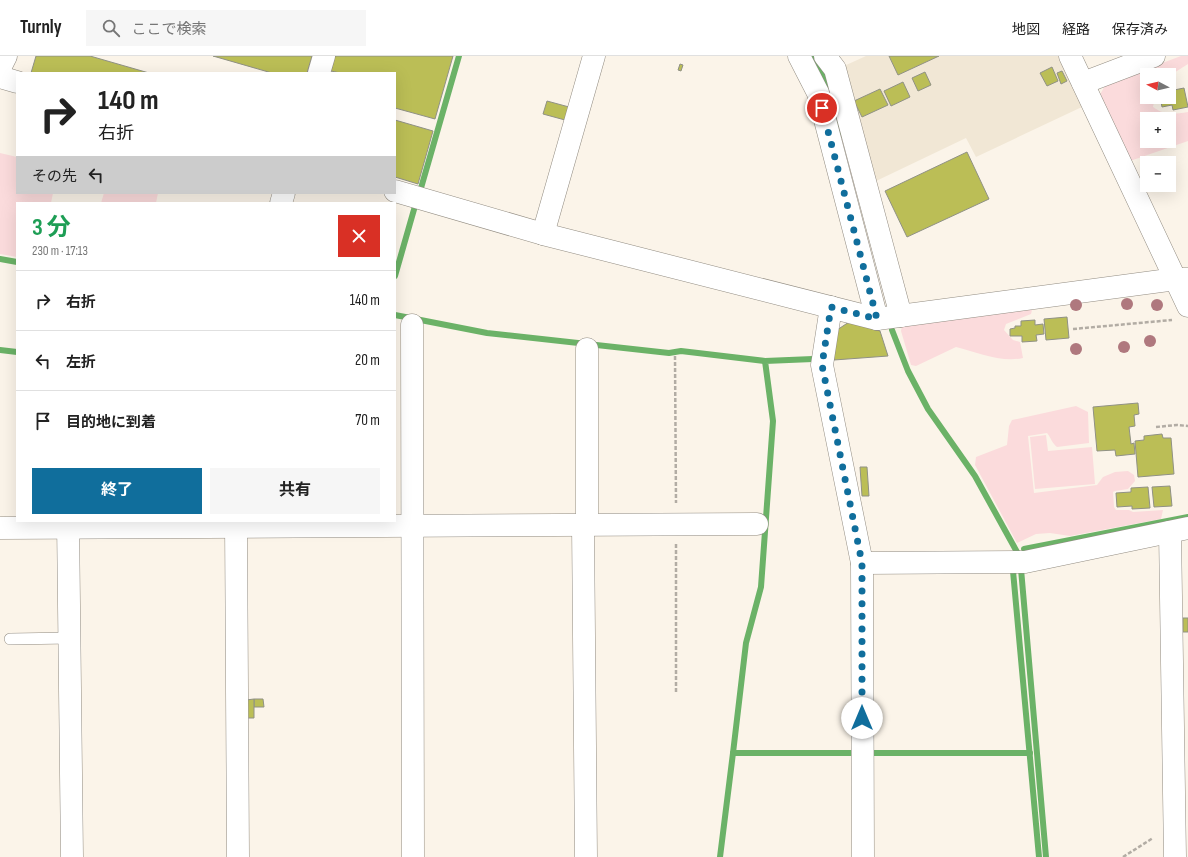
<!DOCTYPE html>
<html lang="ja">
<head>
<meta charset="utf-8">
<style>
	:root { --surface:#fff; --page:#f6f6f6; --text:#222; --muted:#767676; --line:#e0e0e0; --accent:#106e9c }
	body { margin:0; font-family:"Sofia Sans Condensed","Noto Sans JP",sans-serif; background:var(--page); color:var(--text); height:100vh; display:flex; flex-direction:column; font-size:15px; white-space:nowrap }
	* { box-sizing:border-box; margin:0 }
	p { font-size:13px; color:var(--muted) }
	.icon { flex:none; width:22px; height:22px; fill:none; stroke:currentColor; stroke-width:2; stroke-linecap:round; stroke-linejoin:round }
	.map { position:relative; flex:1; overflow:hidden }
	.side { position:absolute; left:16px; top:146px; width:380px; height:320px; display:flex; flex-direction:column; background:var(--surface); border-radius:0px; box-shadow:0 4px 16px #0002 }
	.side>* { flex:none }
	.banner { position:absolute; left:16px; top:16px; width:380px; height:122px; border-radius:0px; box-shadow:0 4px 16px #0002; background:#fff; color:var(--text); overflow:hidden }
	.needle { width:26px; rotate:277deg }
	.buttons { position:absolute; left:1140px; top:12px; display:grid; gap:8px }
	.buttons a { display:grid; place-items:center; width:36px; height:36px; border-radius:0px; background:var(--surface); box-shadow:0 4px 16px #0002; font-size:20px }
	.pin { position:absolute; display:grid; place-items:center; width:34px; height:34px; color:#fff; margin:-17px; border:2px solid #fff; border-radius:50%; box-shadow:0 1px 4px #0007 }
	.me { position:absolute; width:44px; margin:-22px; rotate:0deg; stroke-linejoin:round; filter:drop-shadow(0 0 3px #0008) }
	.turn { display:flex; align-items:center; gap:14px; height:84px; padding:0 16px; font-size:18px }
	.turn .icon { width:52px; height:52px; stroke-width:2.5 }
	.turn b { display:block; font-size:28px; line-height:34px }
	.then { display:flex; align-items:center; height:38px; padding:0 16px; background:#0003; gap:8px; font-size:15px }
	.round { display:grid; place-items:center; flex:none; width:42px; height:42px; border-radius:0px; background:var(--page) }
	.headline { display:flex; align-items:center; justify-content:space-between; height:68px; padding:0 16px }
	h1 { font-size:24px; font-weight:700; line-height:30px; color:#1e9e55 }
	.button { display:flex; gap:8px; margin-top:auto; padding:8px 16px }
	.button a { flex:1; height:46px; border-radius:0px; background:var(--accent); color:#fff; font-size:16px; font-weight:700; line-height:46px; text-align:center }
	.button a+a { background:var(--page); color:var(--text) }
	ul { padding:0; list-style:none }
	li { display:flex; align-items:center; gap:12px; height:60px; padding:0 16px; border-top:1px solid var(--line) }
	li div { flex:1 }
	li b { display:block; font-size:15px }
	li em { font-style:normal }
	header { display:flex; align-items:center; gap:24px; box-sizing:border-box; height:56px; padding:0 20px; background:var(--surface); border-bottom:1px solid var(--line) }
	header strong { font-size:19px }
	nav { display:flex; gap:22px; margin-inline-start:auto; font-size:14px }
	.search { width:280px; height:36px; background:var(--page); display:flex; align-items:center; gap:10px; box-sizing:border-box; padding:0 14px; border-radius:0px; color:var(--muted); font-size:15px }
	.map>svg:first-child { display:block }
</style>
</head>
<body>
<header>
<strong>Turnly</strong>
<div class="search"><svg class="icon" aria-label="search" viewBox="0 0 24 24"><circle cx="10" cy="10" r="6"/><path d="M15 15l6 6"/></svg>ここで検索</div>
<nav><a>地図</a><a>経路</a><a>保存済み</a></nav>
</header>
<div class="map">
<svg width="1188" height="801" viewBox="0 0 1188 801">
	<rect width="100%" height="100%" fill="#fbf4e9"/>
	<path fill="#f1e7d5" d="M866 0H1061L1084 50 976 101 966 82 874 126 844 10Z"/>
	<g fill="#fbdbdc" fill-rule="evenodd">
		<path d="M1181 0H1188V8L1169 20 1147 19V41H1155L1153 51C1166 60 1173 58 1188 56V85L1130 105 1098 42 1106 28ZM1147 63H1169V85H1147Z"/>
		<path d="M0 97 17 101V137H53L51 147H17V201L0 198Z"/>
		<path d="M104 137H158L156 147H101Z"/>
		<path d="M1027 251 1032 254 1031 258 1006 268 1004 274 1013 284 1020 286 1023 302C1001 307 977 296 956 291L916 310 911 309 901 275 902 270Z"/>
		<path d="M1076 350 1088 356 1089 387 1057 391C1052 387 1051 382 1047 377L1028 380 1034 437 1097 429 1103 421 1115 416 1128 415 1134 419 1135 425 1128 433 1115 435 1113 436 1114 451 1116 454H1129L1133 456 1163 454 1161 463 1070 480 1050 477 1036 478 1017 487 975 409 976 401 1007 389 1009 370 1012 364Z"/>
		<path d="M1046 379 1048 395 1092 391 1095 428 1035 433 1030 381Z"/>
	</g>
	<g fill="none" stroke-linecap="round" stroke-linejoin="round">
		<g stroke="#6bb267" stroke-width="6">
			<path d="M813 0 822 15 830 37 840 79"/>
			<path d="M421 132 459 0"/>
			<path d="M0 203 17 206"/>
			<path d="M395 220 415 150"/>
			<path d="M395 259 487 277 669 297 681 295 765 305"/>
			<path d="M892 274 908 315 928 353 975 420 1017 496"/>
			<path d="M0 294 17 296"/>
			<path d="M1024 493 1188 461"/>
			<path d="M733 697 746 587 761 531 773 365 765 305 813 303"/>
			<path d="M870 697H1030"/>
			<path d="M720 801 733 697H853"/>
			<path d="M1039 801 1013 515 1021 513 1046 801"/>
		</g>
	</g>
	<g fill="#bbbe56" stroke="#909185">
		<path d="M36 0H90L149 17H31Z"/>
		<path d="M213 0H312L307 17H272Z"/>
		<path d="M335 0H453L435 63 395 52V17H340L331 15Z"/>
		<path d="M889 0H939L898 19Z"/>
		<path d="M680 8 683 9 681 15 678 14Z"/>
		<path d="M1052 11 1058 25 1047 30 1040 17Z"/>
		<path d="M1062 15 1067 25 1061 28 1057 17Z"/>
		<path d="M925 16 931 29 918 35 912 22Z"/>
		<path d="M903 26 910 41 891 50 884 35Z"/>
		<path d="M1184 32 1188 51 1173 54 1172 49 1162 51 1160 41H1169V35Z"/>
		<path d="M880 33 888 49 862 61 854 45Z"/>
		<path d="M547 45 569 51 565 64 543 58Z"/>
		<path d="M395 64 433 75 418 128 395 121Z"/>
		<path d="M967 96 989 143 907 181 885 135Z"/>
		<path d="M1067 261 1069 282 1046 284 1044 263Z"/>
		<path d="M1035 264V269L1043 268 1044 278 1036 279 1037 285 1022 286V280H1010V273L1015 272V270H1021V265Z"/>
		<path d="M849 266 880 275 888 300 834 304 837 274Z"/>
		<path d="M1138 347 1139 358 1134 359 1135 370 1129 371 1131 388 1134 387 1135 398 1116 400 1115 394 1097 395 1093 351Z"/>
		<path d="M1162 378 1163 382H1171L1174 418 1138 421 1135 385 1144 384V380Z"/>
		<path d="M860 411H867L869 440H862Z"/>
		<path d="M1170 430 1172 450 1154 451 1152 431Z"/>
		<path d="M1148 431 1150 452 1132 453V450L1117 451 1116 437 1131 436V432Z"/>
		<rect x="1183" y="562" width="5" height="14"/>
		<path d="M254 643H263L264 651H254Z"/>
		<path d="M254 643V662H246V644Z"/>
	</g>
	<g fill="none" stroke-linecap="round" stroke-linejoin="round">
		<defs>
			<path id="lane" d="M10 583 70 582"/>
			<g id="street">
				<path d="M799 0 818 37 877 263"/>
				<path d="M825 0 835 13 901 260"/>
				<path d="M1070 0 1188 250"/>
				<path d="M319 17 324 0"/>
				<path d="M0 21 17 26"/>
				<path d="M1083 27 1154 0"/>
				<path d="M395 135 543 178 877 263 1176 223H1188"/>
				<path d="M281 147 284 137"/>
				<path d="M543 178 594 0"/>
				<path d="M831 251 822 309 862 507 863 801"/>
				<path d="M412 269 413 801"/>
				<path d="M587 293V469"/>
				<path d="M68 465 72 801"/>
				<path d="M236 465 238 801"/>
				<path d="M583 469 586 801"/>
				<path d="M0 472 757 468"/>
				<path d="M1170 476 1175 801"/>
				<path d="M862 507 1025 506 1188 472"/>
			</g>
			<path id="secondary" d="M0 12 6 0"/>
		</defs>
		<use href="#lane" stroke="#928c82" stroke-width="12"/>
		<use href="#street" stroke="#928c82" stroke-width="23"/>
		<use href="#secondary" stroke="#928c82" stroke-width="23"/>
		<g stroke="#b2aca4" stroke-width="2.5" stroke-dasharray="4 2" stroke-linecap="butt">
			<path d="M1073 273 1172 264"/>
			<path d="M675 300 676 447"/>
			<path d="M1156 371 1177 369 1188 370"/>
			<path d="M676 488V638"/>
			<path d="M1123 801 1153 782"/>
		</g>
		<use href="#lane" stroke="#fff" stroke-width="11"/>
		<use href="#street" stroke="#fff" stroke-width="22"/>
		<use href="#secondary" stroke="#fff" stroke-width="22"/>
	</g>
	<g fill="#af787e">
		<circle cx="1127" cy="248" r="6"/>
		<circle cx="1076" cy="249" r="6"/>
		<circle cx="1157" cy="249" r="6"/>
		<circle cx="1150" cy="285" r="6"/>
		<circle cx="1124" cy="291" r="6"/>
		<circle cx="1076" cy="293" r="6"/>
	</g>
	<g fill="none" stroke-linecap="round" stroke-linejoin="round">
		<path stroke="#106e9c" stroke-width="7" stroke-dasharray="0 12.6" d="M822 52 877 263 831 251 822 309 862 507V662"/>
	</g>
</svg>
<div class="buttons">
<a><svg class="needle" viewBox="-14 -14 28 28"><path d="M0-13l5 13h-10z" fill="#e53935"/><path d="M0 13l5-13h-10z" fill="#767676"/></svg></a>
<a>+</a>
<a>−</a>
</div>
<div class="pin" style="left:822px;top:52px;background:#d93025"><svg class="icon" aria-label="arrive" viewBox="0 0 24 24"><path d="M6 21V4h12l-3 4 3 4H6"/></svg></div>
<svg class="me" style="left:862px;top:662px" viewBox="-20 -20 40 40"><circle r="19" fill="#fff"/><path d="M0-13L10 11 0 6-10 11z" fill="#106e9c"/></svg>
<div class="banner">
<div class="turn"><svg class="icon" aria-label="right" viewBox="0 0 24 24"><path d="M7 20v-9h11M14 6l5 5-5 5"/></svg><div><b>140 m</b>右折</div></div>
<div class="then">その先<svg class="icon" aria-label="left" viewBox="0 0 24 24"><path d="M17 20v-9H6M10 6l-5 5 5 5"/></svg></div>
</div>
<section class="side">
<div class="headline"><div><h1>3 分</h1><p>230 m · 17:13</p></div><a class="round" style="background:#d93025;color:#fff"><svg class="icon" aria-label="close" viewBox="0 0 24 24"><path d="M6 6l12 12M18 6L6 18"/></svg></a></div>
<ul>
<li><svg class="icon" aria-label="right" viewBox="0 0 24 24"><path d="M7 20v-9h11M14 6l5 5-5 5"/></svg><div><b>右折</b></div><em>140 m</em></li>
<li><svg class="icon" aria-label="left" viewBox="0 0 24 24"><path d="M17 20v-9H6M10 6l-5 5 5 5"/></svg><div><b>左折</b></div><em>20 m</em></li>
<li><svg class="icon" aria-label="arrive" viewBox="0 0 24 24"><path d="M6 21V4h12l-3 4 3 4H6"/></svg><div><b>目的地に到着</b></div><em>70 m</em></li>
</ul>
<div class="button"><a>終了</a><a>共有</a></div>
</section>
</div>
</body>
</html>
